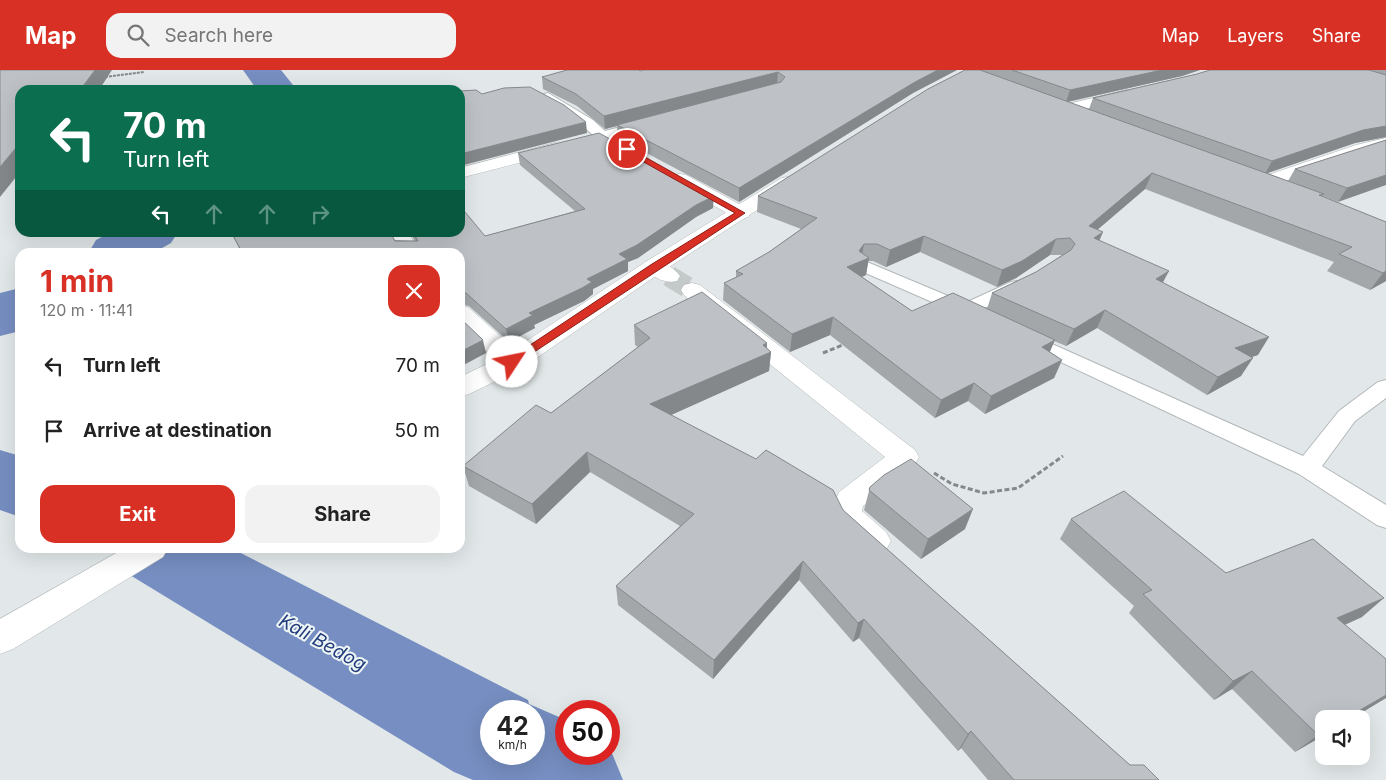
<!DOCTYPE html>
<html lang="en">
<head>
<meta charset="utf-8">
<style>
	:root { --surface:#fff; --page:#f2f2f2; --text:#222; --muted:#767676; --accent:#d93025 }
	body { margin:0; font-family:Inter,sans-serif; background:var(--page); color:var(--text); height:100vh; display:flex; flex-direction:column; font-size:19px; white-space:nowrap }
	* { box-sizing:border-box; margin:0 }
	p { font-size:16px; color:var(--muted) }
	.icon { flex:none; width:28px; height:28px; fill:none; stroke:currentColor; stroke-width:2; stroke-linecap:round; stroke-linejoin:round }
	.map { position:relative; flex:1; overflow:hidden }
	.drawer { position:absolute; left:15px; top:178px; width:450px; height:305px; display:flex; flex-direction:column; background:var(--surface); border-radius:15px; box-shadow:0 5px 20px #0002 }
	.drawer>* { flex:none }
	.guide { position:absolute; left:15px; top:15px; width:450px; height:152px; border-radius:15px; box-shadow:0 5px 20px #0002; background:#0b6e4f; color:#fff; overflow:hidden }
	.fabs { position:absolute; left:1315px; top:640px; display:grid; gap:10px }
	.fabs a { display:grid; place-items:center; width:55px; height:55px; border-radius:10px; background:var(--surface); box-shadow:0 5px 20px #0002; font-size:25px }
	.speed { position:absolute; left:480px; top:630px; display:flex; gap:10px; font-size:25px; font-weight:700; text-align:center }
	.speed>* { display:grid; place-content:center; width:65px; height:65px; border-radius:50%; background:var(--surface); box-shadow:0 5px 20px #0002; line-height:1 }
	.speed small { font-size:12px; font-weight:400 }
	.speed .limit { border:8px solid #d22; background:#fff; color:#111 }
	.pin { position:absolute; display:grid; place-items:center; width:42px; height:42px; color:#fff; margin:-21px; border:2px solid #fff; border-radius:50%; box-shadow:0 1px 5px #0007 }
	.me { position:absolute; width:55px; margin:-28px; rotate:56deg; stroke-linejoin:round; filter:drop-shadow(0 0 4px #0008) }
	.turn { display:flex; align-items:center; gap:18px; height:105px; padding:0 25px; font-size:22px }
	.turn .icon { width:65px; height:65px; stroke-width:2.5 }
	.turn b { display:block; font-size:35px; line-height:42px }
	.lanes { display:flex; align-items:center; height:48px; padding:0 25px; background:#0003; justify-content:center; gap:25px; direction:ltr }
	.lanes .off { opacity:.35 }
	.round { display:grid; place-items:center; flex:none; width:52px; height:52px; border-radius:15px; background:var(--page) }
	.head { display:flex; align-items:center; justify-content:space-between; height:85px; padding:0 25px }
	h1 { font-size:30px; font-weight:700; line-height:38px; color:var(--accent) }
	.action { display:flex; gap:10px; margin-top:auto; padding:10px 25px }
	.action a { flex:1; height:58px; border-radius:15px; background:var(--accent); color:#fff; font-size:20px; font-weight:700; line-height:58px; text-align:center }
	.action a+a { background:var(--page); color:var(--text) }
	ul { padding:0; list-style:none }
	li { display:flex; align-items:center; gap:15px; height:65px; padding:0 25px }
	li div { flex:1 }
	li b { display:block; font-size:19px }
	li em { font-style:normal }
	header { display:flex; align-items:center; gap:30px; box-sizing:border-box; height:70px; padding:0 25px; background:var(--accent); color:#fff }
	header strong { font-size:24px }
	nav { display:flex; gap:28px; margin-inline-start:auto; font-size:18px }
	.search { width:350px; height:45px; background:var(--page); display:flex; align-items:center; gap:12px; box-sizing:border-box; padding:0 18px; border-radius:15px; color:var(--muted); font-size:19px }
	.map>svg:first-child { display:block }
</style>
</head>
<body>
<header>
<strong>Map</strong>
<div class="search"><svg class="icon" aria-label="search" viewBox="0 0 24 24"><circle cx="10" cy="10" r="6"/><path d="M15 15l6 6"/></svg>Search here</div>
<nav><a>Map</a><a>Layers</a><a>Share</a></nav>
</header>
<div class="map">
<svg width="1386" height="710" viewBox="0 0 1386 710">
	<rect width="100%" height="100%" fill="#e2e8e9"/>
	<g fill="none" stroke-linecap="round" stroke-linejoin="round">
		<g fill="#768ec1" fill-rule="evenodd">
			<path d="M243 0H281L297 20H257Z"/>
			<path d="M111 162H178L171 173 155 182H89L96 170Z"/>
			<path d="M20 218V261L0 266V223Z"/>
			<path d="M0 380 20 386V447L0 440Z"/>
			<path d="M113 478H231L528 630 529 634 566 650V684H609V676L623 710H473L454 702 125 502ZM491 641H534V684H491Z"/>
		</g>
		<path stroke="#c4c9ca" stroke-width="21" stroke-dasharray="21 11" stroke-linecap="butt" d="M669 206 692 220"/>
		<defs>
			<g id="lane">
				<path d="M548 23 593 50 605 61 647 50 654 54 652 57 602 70 597 69 583 56 544 30 542 27 544 24Z"/>
				<path d="M867 192 965 233 1011 212 1017 211 1023 212 1026 216 1023 220 978 241 976 246 969 248 861 201 858 197 861 193Z"/>
				<path d="M1023 261 1303 386 1339 341 1378 312 1386 310V328L1355 351 1322 396 1386 435V458L1377 455 1299 404 1016 271 1013 267 1016 263Z"/>
			</g>
			<g id="street">
				<path d="M1127 20 1132 22 1135 25 1132 28 1065 44 1059 42 1057 39 1059 36Z"/>
				<path d="M1386 68V78L1271 116 1265 117 1259 116 1256 112 1259 108 1356 75Z"/>
				<path d="M555 73 561 74 564 78 561 82 460 108V98Z"/>
				<path d="M680 104 686 105 748 139 751 143 748 147 741 149 734 147 674 113 671 109 674 105Z"/>
				<path d="M388 162H408L420 182H400Z"/>
				<path d="M655 190C665 192 674 198 680 206L677 211C664 214 652 207 644 196L647 191Z"/>
				<path d="M692 213 700 215 915 380 919 387 915 394 863 436 862 441 886 462 891 471 886 480C883 481 878 484 875 484 857 484 838 454 831 441L839 422 885 387 684 225 681 220 684 215Z"/>
				<path d="M460 235 468 237 522 286 526 292 522 298 513 300 504 298 460 255Z"/>
			</g>
			<g id="secondary">
				<path d="M788 107 794 108 797 112 794 116 663 201 522 298 469 324 460 327V307L504 286 647 191 782 108Z"/>
				<path d="M125 478H168L163 487 13 579 0 584V549Z"/>
			</g>
		</defs>
		<use href="#lane" stroke="#b2b8b9" stroke-width="2"/>
		<use href="#street" stroke="#b2b8b9" stroke-width="1"/>
		<use href="#secondary" stroke="#b2b8b9" stroke-width="1"/>
		<path stroke="#85898a" stroke-width="2" stroke-dasharray="3 1" stroke-linecap="butt" d="M105 7 144 2"/>
		<g stroke="#85898a" stroke-width="3" stroke-dasharray="5 2.5" stroke-linecap="butt">
			<path d="M823 283 845 274"/>
			<path d="M934 403 952 414 984 423 1018 418 1063 386"/>
		</g>
		<use href="#lane" fill="#fff" fill-rule="evenodd"/>
		<use href="#street" fill="#fff" fill-rule="evenodd"/>
		<use href="#secondary" fill="#fff" fill-rule="evenodd"/>
	</g>
	<g fill="#a3a7aa" fill-rule="evenodd">
		<path d="M957 0 913 23 739 132 618 68 617 56 605 59 577 36 543 19 542 7 640 1Z"/>
		<path d="M981 0H1200L1182 6 1068 32 1089 39 1093 28 1197 4 1210 0H1386V67L1355 73 1267 103 1288 111 1295 99 1386 70 1338 132 1323 126H1322L1386 152V211L1370 220 1327 201 1334 192 1145 119 1097 160 1099 170 1163 213 1258 285 1251 287 1241 306 1207 325 1097 258 1066 276 1054 271 1050 282 1062 290 1054 308 985 344 968 331 935 348 830 265 790 282 723 230 724 213 736 207V201L769 182 801 159 757 142 758 126ZM920 182 997 217 1016 208 1050 185H1062L1036 202 992 223 987 239 912 241 862 207 866 205 868 191H873L886 197Z"/>
		<path d="M518 83 713 138 696 147 638 188 628 192V201L593 219V224L584 231 534 255 535 258 509 272 469 236 460 234V182H241L231 162 415 171 410 162H460L485 166 575 141 520 95Z"/>
		<path d="M634 255 767 273V278L771 282 769 301 671 345 843 440 1130 695 1159 710H988L961 678 958 681 859 568 853 572 799 510 713 609 618 535 616 516 680 456 590 402 536 454 469 416 463 396 551 343 638 277 635 275Z"/>
		<path d="M870 417 965 459 921 489 864 440Z"/>
		<path d="M1071 449 1226 503 1362 547 1345 555 1386 628 1351 649H1324V665L1295 682 1232 619 1214 630 1129 543 1134 536 1060 469Z"/>
	</g>
	<g fill="#85888b">
		<path d="M95 0H112L99 20H80Z"/>
		<path d="M938 0H957L913 23 739 132V118L915 12Z"/>
		<path d="M1162 0H1200L1182 6 1066 32 1070 20Z"/>
		<path d="M778 2 777 13 617 55V56L605 59 604 46Z"/>
		<path d="M586 52 587 63 460 96V84Z"/>
		<path d="M1386 56V67L1355 73 1265 104 1272 91 1363 60Z"/>
		<path d="M20 73V102L0 127V97Z"/>
		<path d="M1152 103 1145 119 1082 173 1089 156Z"/>
		<path d="M1386 105V115L1338 132 1347 118Z"/>
		<path d="M714 126 713 138 696 147 638 188 628 192V201L593 219V224L584 231 534 255 535 258 509 272 506 259 529 243 587 209 619 184 696 135Z"/>
		<path d="M1103 162 1096 179 1094 168Z"/>
		<path d="M924 166 920 182 886 197 890 180Z"/>
		<path d="M1056 169 1050 185 1016 208 997 217 1002 200Z"/>
		<path d="M864 174 861 191 869 188 866 205 845 214 847 197Z"/>
		<path d="M1169 201 1160 218 1156 209Z"/>
		<path d="M1386 201V211L1370 220 1383 203Z"/>
		<path d="M1105 240 1097 258 1066 276 1074 259Z"/>
		<path d="M833 247 830 265 790 282 792 264Z"/>
		<path d="M1269 267 1258 285 1224 296 1235 278Z"/>
		<path d="M483 270 486 283 460 297V282Z"/>
		<path d="M1055 270 1047 288 1042 277Z"/>
		<path d="M767 273 766 284 771 282 769 301 651 354 650 334Z"/>
		<path d="M1253 288 1241 306 1207 325 1218 307Z"/>
		<path d="M1062 290 1054 308 985 344 991 326Z"/>
		<path d="M974 313 968 331 935 348 941 330Z"/>
		<path d="M587 382 590 402 536 454 532 434Z"/>
		<path d="M973 439 965 459 921 489 928 469Z"/>
		<path d="M803 491 799 510 713 609 714 590Z"/>
		<path d="M1384 528 1362 547 1316 567 1337 548Z"/>
		<path d="M864 549 859 568 853 572 858 553Z"/>
		<path d="M1252 601 1232 619 1214 630 1233 611Z"/>
		<path d="M1386 625V628L1351 649H1345Z"/>
		<path d="M971 661 961 678 958 681 968 664Z"/>
		<path d="M1324 661V665L1295 682 1318 665Z"/>
	</g>
	<g fill="#bec2c6" stroke="#85888b">
		<path d="M0 0H95L80 20H20V73L0 97Z"/>
		<path d="M567 0H639L640 1 644 0H938L915 12 739 118 617 55 781 12 785 7 778 2 604 46 576 24 542 7Z"/>
		<path d="M965 0H980L1324 124 1319 125 1386 152V201L1383 203 1339 184 1352 177 1152 103 1089 156 1103 162 1094 168 1169 201 1156 209 1269 267 1235 278 1253 288 1218 307 1105 240 1074 259 992 223 1036 202 1071 180 1075 174 1070 168 1056 169 1022 191 1002 200 924 166 890 180 877 174H864L859 181 869 188 847 197 912 241 953 223 1055 270 1042 277 1062 290 991 326 974 313 941 330 833 247 792 264 724 213 743 204 736 201 769 182 817 148 758 126 928 19Z"/>
		<path d="M1012 0H1162L1070 20Z"/>
		<path d="M1210 0H1369L1386 5V56L1363 60 1272 91 1093 28 1197 4Z"/>
		<path d="M530 17 564 35 586 52 460 84V21L476 20 482 24 504 18Z"/>
		<path d="M599 63 714 126 696 135 637 175 619 184 627 189 587 209 592 212 582 218 529 243 533 245 506 259 466 223 460 222V182H242L231 162H390L395 171H418L413 162H460V136L485 166 585 139 518 83Z"/>
		<path d="M1386 70V105L1347 118 1295 99Z"/>
		<path d="M702 222 767 273 763 275 771 282 650 334 756 389 766 380 833 420 843 440 1130 695H1144L1159 710H1014L971 661 968 664 864 549 858 553 803 491 714 590 616 516 694 444 587 382 532 434 463 396 536 335 551 343 650 268 634 255Z"/>
		<path d="M460 248 483 270 460 282Z"/>
		<path d="M911 389 973 439 928 469 869 420 870 417 884 405Z"/>
		<path d="M1124 421 1226 503 1313 469 1384 528 1337 548 1386 589V625L1345 649H1324V661L1318 665 1252 601 1233 611 1143 524 1152 520 1071 449Z"/>
	</g>
	<path fill="#d93025" stroke="#8d1f18" d="M624 78H629L745 143 516 294H509L507 292 509 289 652 194 735 143 624 81Z"/>
	<g text-anchor="middle" stroke-width="4" stroke-linejoin="round" paint-order="stroke">
		<g font-size="19" font-style="italic" fill="#233d7c" stroke="#eff6f6">
			<text transform="translate(323 572) rotate(29)" y="7">Kali Bedog</text>
		</g>
	</g>
</svg>
<div class="fabs">
<a><svg class="icon" aria-label="sound" viewBox="0 0 24 24"><path d="M4 9h4l5-4v14l-5-4H4zM17 9q2 3 0 6"/></svg></a>
</div>
<div class="speed"><div>42<small>km/h</small></div><div class="limit">50</div></div>
<div class="pin" style="left:627px;top:79px;background:#d93025"><svg class="icon" aria-label="arrive" viewBox="0 0 24 24"><path d="M6 21V4h12l-3 4 3 4H6"/></svg></div>
<svg class="me" style="left:512px;top:292px" viewBox="-20 -20 40 40"><circle r="19" fill="#fff"/><path d="M0-13L10 11 0 6-10 11z" fill="#d93025"/></svg>
<div class="guide">
<div class="turn"><svg class="icon" aria-label="left" viewBox="0 0 24 24"><path d="M17 20v-9H6M10 6l-5 5 5 5"/></svg><div><b>70 m</b>Turn left</div></div>
<div class="lanes"><svg class="icon" aria-label="left" viewBox="0 0 24 24"><path d="M17 20v-9H6M10 6l-5 5 5 5"/></svg><svg class="icon off" aria-label="ahead" viewBox="0 0 24 24"><path d="M12 20V5M6 11l6-6 6 6"/></svg><svg class="icon off" aria-label="ahead" viewBox="0 0 24 24"><path d="M12 20V5M6 11l6-6 6 6"/></svg><svg class="icon off" aria-label="right" viewBox="0 0 24 24"><path d="M7 20v-9h11M14 6l5 5-5 5"/></svg></div>
</div>
<section class="drawer">
<div class="head"><div><h1>1 min</h1><p>120 m · 11:41</p></div><a class="round" style="background:#d93025;color:#fff"><svg class="icon" aria-label="close" viewBox="0 0 24 24"><path d="M6 6l12 12M18 6L6 18"/></svg></a></div>
<ul>
<li><svg class="icon" aria-label="left" viewBox="0 0 24 24"><path d="M17 20v-9H6M10 6l-5 5 5 5"/></svg><div><b>Turn left</b></div><em>70 m</em></li>
<li><svg class="icon" aria-label="arrive" viewBox="0 0 24 24"><path d="M6 21V4h12l-3 4 3 4H6"/></svg><div><b>Arrive at destination</b></div><em>50 m</em></li>
</ul>
<div class="action"><a>Exit</a><a>Share</a></div>
</section>
</div>
</body>
</html>
